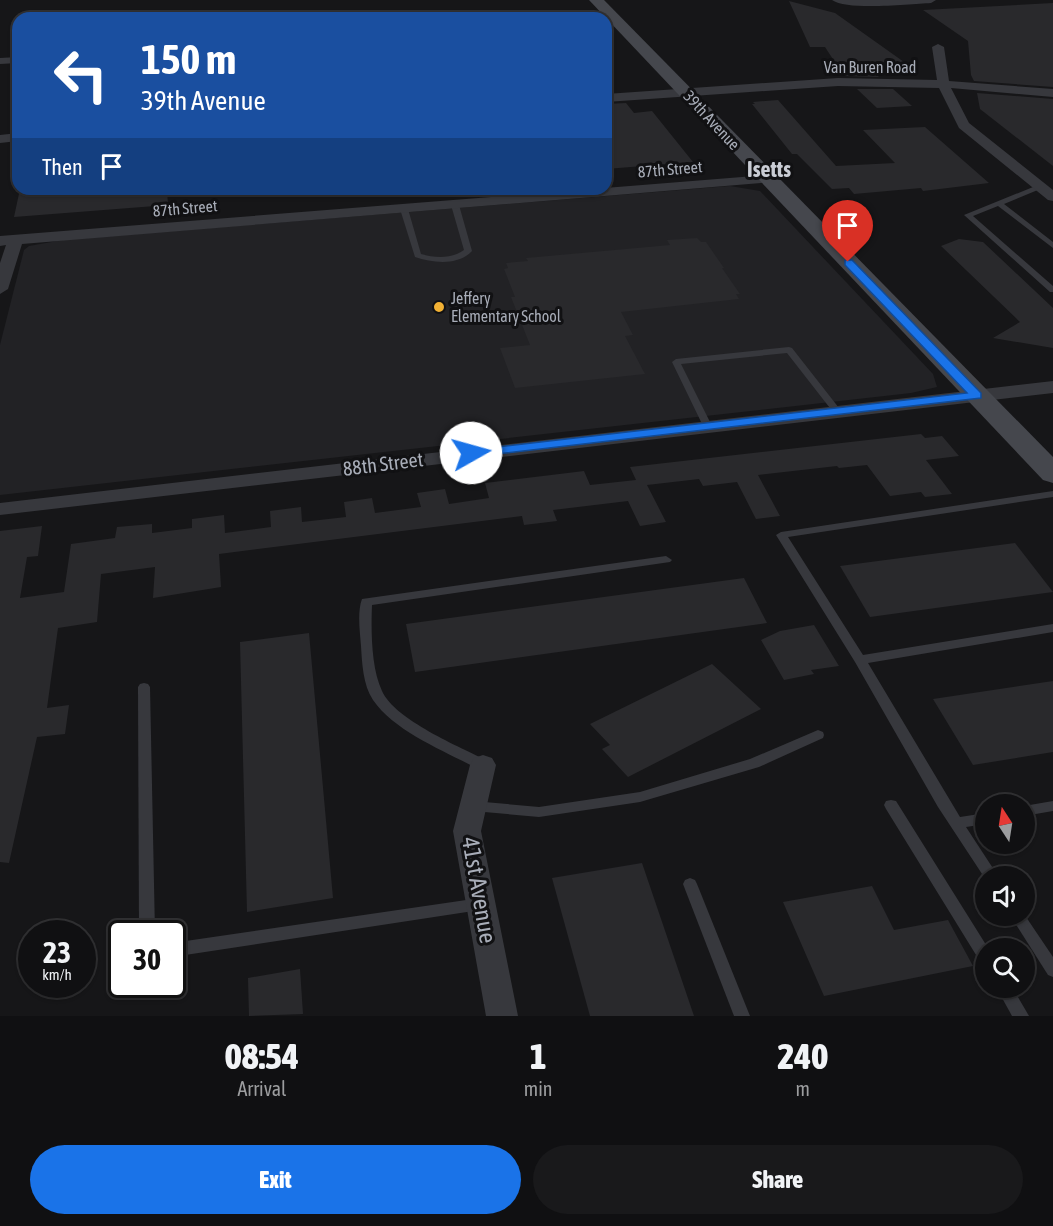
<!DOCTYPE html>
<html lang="en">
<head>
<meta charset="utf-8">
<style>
	:root { --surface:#101012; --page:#19191b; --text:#f1f3f6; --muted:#9c9d9f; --line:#303032; --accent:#1a73e8 }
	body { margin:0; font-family:"Asap Condensed",sans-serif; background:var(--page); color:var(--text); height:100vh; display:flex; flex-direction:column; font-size:22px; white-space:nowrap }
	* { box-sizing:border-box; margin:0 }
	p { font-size:20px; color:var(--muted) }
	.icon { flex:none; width:33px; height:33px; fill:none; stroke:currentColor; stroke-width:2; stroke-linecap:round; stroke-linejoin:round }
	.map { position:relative; height:1016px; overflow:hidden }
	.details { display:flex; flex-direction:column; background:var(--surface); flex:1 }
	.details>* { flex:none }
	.top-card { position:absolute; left:12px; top:12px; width:600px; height:183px; border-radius:18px; box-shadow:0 2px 4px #0004,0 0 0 2px var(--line); background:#1a4fa0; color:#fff; overflow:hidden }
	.needle { width:39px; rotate:348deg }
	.controls { position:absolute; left:975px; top:794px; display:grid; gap:12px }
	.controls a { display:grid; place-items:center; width:60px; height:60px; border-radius:50%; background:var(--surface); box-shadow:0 2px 4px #0004,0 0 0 2px var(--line); font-size:30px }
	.speed { position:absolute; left:18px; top:920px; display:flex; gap:12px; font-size:30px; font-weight:700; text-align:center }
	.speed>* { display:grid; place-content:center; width:78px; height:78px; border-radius:50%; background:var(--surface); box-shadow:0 2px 4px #0004,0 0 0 2px var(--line); line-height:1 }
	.speed small { font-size:15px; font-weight:400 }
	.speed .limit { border:3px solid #111; border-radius:9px; background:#fff; color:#111 }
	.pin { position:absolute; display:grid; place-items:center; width:51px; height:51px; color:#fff; margin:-62px -26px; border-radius:50% 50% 50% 0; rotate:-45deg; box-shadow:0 0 6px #0007 }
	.pin .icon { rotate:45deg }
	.me { position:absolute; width:66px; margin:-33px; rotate:83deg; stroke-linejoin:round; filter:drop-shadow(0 0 4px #0008) }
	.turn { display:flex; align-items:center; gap:21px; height:126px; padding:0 30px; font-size:27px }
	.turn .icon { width:78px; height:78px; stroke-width:2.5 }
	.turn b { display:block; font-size:42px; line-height:51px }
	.then { display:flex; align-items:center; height:57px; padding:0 30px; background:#0003; gap:12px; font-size:22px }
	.eta { display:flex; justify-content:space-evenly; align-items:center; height:102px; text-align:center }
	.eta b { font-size:36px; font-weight:800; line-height:42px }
	.button { display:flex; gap:12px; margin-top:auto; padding:12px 30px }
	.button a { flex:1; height:69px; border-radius:36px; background:var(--accent); color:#fff; font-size:24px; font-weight:800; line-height:69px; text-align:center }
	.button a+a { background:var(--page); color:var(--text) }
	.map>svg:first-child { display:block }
</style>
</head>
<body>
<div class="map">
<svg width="1053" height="1016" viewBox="0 0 1053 1016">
	<rect width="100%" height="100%" fill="#161618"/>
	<path fill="#222225" d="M730 186 760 191 933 374 937 387 911 393 0 495V345L24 250 29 246 63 240Z"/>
	<g fill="#29292c">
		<path d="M789 1 835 13 911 67 869 68 879 77 844 76 825 47H810Z"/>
		<path d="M1053 3V87L974 81 971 75 968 41 923 10Z"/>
		<path d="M857 89H893L912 106 877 108Z"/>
		<path d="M977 93 1053 99V166L980 109Z"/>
		<path d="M778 100 836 166 895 163 863 130 925 127 989 183 923 191 921 188 854 194 849 188 832 189 797 154H792L752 104H755L753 102Z"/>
		<path d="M626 103 634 113 652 111 693 162 606 169V104Z"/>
		<path d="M20 189H167L168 205 14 217Z"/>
		<path d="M697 238 701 242H706L724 268H722L740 294H736L739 299 621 312 633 335 625 336 645 374 515 388 500 348 530 345 511 297H515L504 269 508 268 506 263 528 261 526 258 670 245 667 240Z"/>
		<path d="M959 239 983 242 1053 308V348L993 338 1020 322 941 246Z"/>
		<path d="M921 434 925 438 942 436 959 456 926 460 952 494 925 497 921 492 890 496 867 465 839 468 837 466 758 475 780 516 756 519 737 482 703 486 699 479 647 485 666 522 640 526 628 501 553 510 557 521 524 525 522 516 219 554 221 587 153 598 155 567 101 574 97 622 58 628 47 708 69 705 65 734 37 737 9 863 0 862V531L42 526 38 556 27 557 20 598 64 592 71 544 115 538 117 527 152 524V533L192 528V519L224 515 225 533 271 527 270 511 301 507 302 522 346 517 344 502 372 498 375 513 421 507 417 493 445 489 449 504 489 498 485 483 584 471 590 485 636 480 630 467Z"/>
		<path d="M1015 543 1053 592 870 617 840 566Z"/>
		<path d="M744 578 767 623 415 672 406 624Z"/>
		<path d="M814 625 839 666 811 670 814 674 784 680 761 640 780 631Z"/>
		<path d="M309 633 333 898 247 912 240 642Z"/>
		<path d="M712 664 761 709 628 777 602 749 610 745 590 724Z"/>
		<path d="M1053 681V752L973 765 933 699Z"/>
		<path d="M642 863 694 1016H590L552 878Z"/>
		<path d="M872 886 894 930 948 920 973 966 824 996 783 902Z"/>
		<path d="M300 969 303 1014 249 1016 248 978Z"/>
	</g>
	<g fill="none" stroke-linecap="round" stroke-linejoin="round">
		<g fill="#37383d" fill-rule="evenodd">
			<path d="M1038 185 1045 187 1004 204 1053 242V248L998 206 973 216 1053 286V292H1050L964 215Z"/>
			<path d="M452 203 459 205 472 251C458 266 433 263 415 257L400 209 401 207 408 209 421 254C435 258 452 259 464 250L451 205Z"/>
			<path d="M789 347 792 348 839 408 841 410 839 412H833L787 353 681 364 712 426 707 429 704 428 672 362 676 359Z"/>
			<path d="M1053 491V497L788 537 863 655 1053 624V632L868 663 960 817 986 813V824L966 827 998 876H986V880L938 807 855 662 776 535 781 532Z"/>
			<path d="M666 556 672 560 670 562 372 605C371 630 371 668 382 691 395 720 460 747 488 761L490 765 488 769 483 770 478 769C445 751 395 732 373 700 363 685 362 663 361 646 360 632 357 612 362 599Z"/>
			<path d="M144 683 148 684 150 687 155 933H139L138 687 140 684Z"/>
			<path d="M818 730 823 732 824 735 823 738 759 767 640 802 539 817 473 811 468 810 466 806 468 802 473 801 539 807 640 792 750 759Z"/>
			<path d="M891 800 896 801 988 948H986V965L981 963 886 809 884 805 886 801Z"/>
			<path d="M1053 801V811L1024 816V806Z"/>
			<path d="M690 878 695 880 697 884 750 1016H734L683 884 685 880Z"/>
			<path d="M480 898 485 900 487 904 485 908 480 910 172 957V943Z"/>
			<path d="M1024 914 1053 957V977L1048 975 1010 915Z"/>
			<path d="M996 987H1012L1029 1016H1012Z"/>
		</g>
		<g fill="#37383d" fill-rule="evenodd">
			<path d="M832 0H936L931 3C910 4 847 11 832 0Z"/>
			<path d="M606 22 620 21 625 24 606 28Z"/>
			<path d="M938 44 944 47 949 81 1053 89V97L951 88 969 123 1053 190V201L1048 200 959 128 939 88 838 86 606 102V94L838 78 937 80 932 47Z"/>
			<path d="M18 57V63L0 64V58Z"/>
			<path d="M18 133V141L0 143V135Z"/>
			<path d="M768 175 773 176V182L22 244 8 289 0 294V263L6 245 0 246V236Z"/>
			<path d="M1053 381V393L0 515V503Z"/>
			<path d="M483 755 492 758 496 765 481 831 518 1016H486L453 831 470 765 474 758Z"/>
		</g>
		<path fill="#45474d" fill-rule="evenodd" d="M589 0H604L1053 457V483L1043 480Z"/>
	</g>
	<path fill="#1a73e8" stroke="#114b97" stroke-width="1.5" d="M845 260H852L981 393V398L471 457 465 453 471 450 967 393 845 265Z"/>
	<circle fill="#f2b134" stroke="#111113" stroke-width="2" cx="439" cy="307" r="6"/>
	<g text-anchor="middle" stroke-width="6" stroke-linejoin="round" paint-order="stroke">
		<g font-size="16" fill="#a8adb8" stroke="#111113">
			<text x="870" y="73">Van Buren Road</text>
			<text transform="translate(712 120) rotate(47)" y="6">39th Avenue</text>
			<text transform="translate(670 169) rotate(-5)" y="6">87th Street</text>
			<text transform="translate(185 208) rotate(-5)" y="6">87th Street</text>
		</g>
		<g font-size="16" fill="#a8adb8" stroke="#111113" text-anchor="start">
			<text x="451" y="304">Jeffery<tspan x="451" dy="18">Elementary School</tspan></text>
		</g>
		<g font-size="20" fill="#a8adb8" stroke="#111113">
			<text transform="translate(383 464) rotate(-7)" y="7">88th Street</text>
		</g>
		<g font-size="22" font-weight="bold" fill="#c9ccd4" stroke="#111113">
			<text x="769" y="177">Isetts</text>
		</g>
		<g font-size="24" fill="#a8adb8" stroke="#111113">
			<text transform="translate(479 890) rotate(80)" y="8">41st Avenue</text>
		</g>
	</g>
</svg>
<div class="controls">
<a><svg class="needle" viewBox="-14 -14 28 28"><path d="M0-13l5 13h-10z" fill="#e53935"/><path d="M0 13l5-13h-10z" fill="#9c9d9f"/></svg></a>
<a><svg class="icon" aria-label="sound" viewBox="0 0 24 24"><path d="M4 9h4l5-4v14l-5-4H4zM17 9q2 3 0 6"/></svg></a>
<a><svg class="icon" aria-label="search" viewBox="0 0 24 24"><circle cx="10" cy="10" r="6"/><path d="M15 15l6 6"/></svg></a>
</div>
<div class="speed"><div>23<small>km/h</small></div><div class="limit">30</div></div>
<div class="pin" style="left:848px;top:262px;background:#d93025"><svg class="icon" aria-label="arrive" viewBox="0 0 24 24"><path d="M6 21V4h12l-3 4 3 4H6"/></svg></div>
<svg class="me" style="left:471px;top:453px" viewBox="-20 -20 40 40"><circle r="19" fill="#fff"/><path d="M0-13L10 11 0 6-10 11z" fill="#1a73e8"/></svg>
<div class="top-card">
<div class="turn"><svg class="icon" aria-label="left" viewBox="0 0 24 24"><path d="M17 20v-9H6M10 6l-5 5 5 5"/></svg><div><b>150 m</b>39th Avenue</div></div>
<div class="then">Then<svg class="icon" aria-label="arrive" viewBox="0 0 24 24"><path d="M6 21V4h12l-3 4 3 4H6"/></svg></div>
</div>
</div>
<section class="details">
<div class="eta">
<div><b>08:54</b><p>Arrival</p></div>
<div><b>1</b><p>min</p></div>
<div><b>240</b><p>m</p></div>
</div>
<div class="button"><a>Exit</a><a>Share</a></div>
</section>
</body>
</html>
